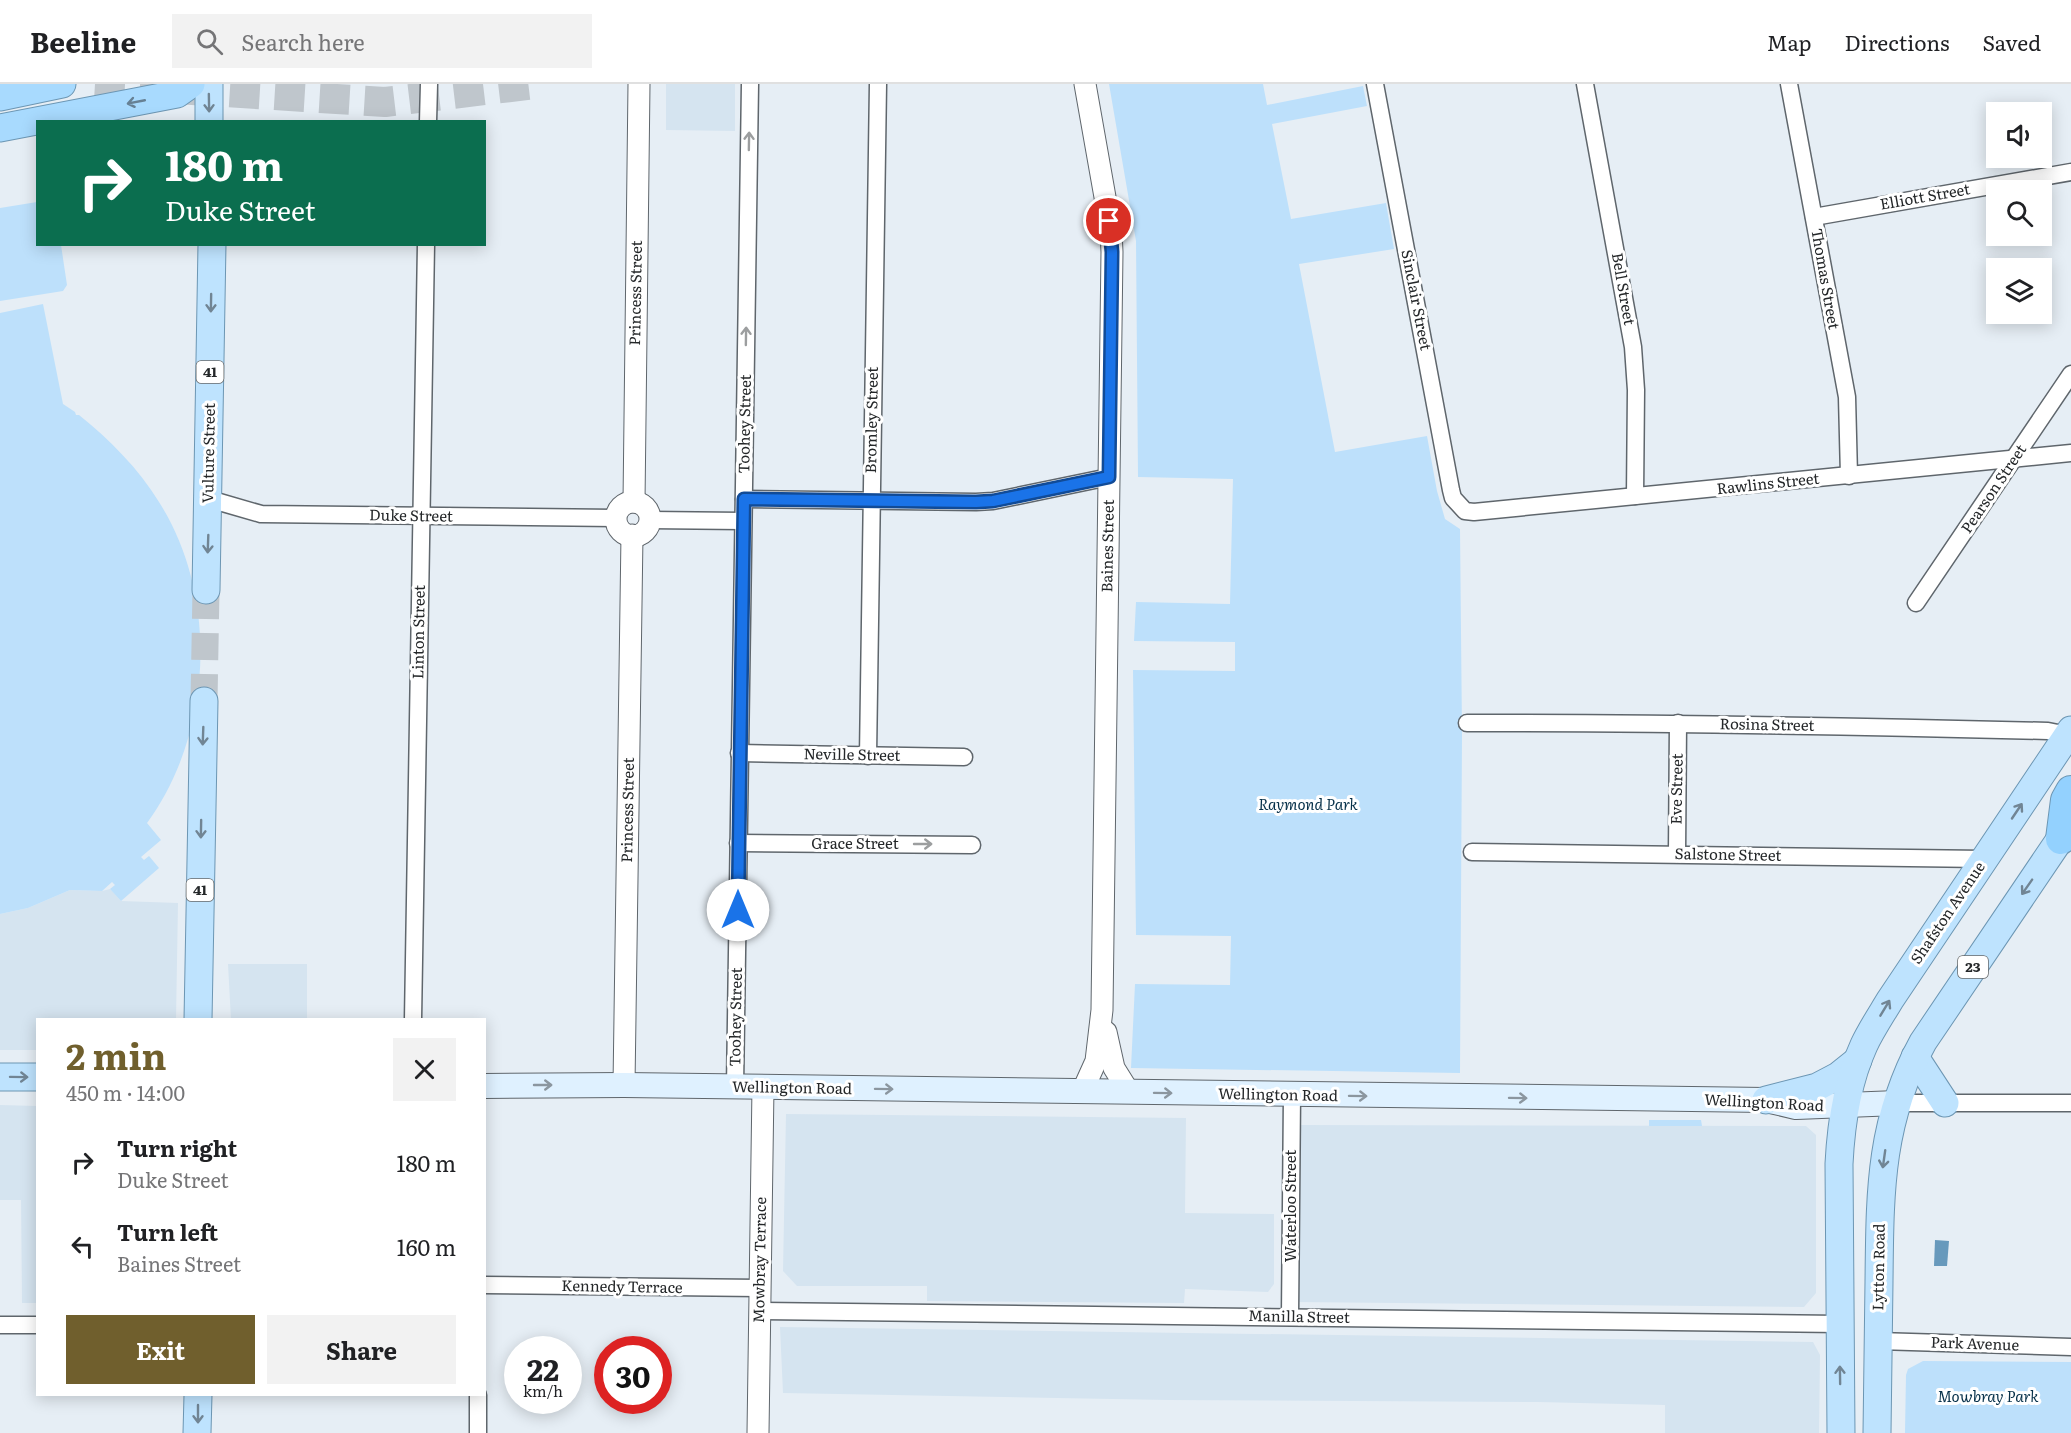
<!DOCTYPE html>
<html lang="en">
<head>
<meta charset="utf-8">
<style>
	:root { --surface:#fff; --page:#f2f2f2; --text:#202124; --muted:#757577; --line:#e0e0e0; --accent:#705f2d }
	body { margin:0; font-family:Literata,serif; background:var(--page); color:var(--text); height:100vh; display:flex; flex-direction:column; font-size:22px; white-space:nowrap }
	* { box-sizing:border-box; margin:0 }
	p { font-size:20px; color:var(--muted) }
	.icon { flex:none; width:33px; height:33px; fill:none; stroke:currentColor; stroke-width:2; stroke-linecap:round; stroke-linejoin:round }
	.map { position:relative; flex:1; overflow:hidden }
	.sheet { position:absolute; left:36px; top:934px; width:450px; height:378px; display:flex; flex-direction:column; background:var(--surface); border-radius:0px; box-shadow:0 3px 15px #0003 }
	.sheet>* { flex:none }
	.guide { position:absolute; left:36px; top:36px; width:450px; height:126px; border-radius:0px; box-shadow:0 3px 15px #0003; background:#0b6e4f; color:#fff; overflow:hidden }
	.buttons { position:absolute; left:1986px; top:18px; display:grid; gap:12px }
	.buttons a { display:grid; place-items:center; width:66px; height:66px; border-radius:0px; background:var(--surface); box-shadow:0 3px 15px #0003; font-size:30px }
	.speed { position:absolute; left:504px; top:1252px; display:flex; gap:12px; font-size:30px; font-weight:700; text-align:center }
	.speed>* { display:grid; place-content:center; width:78px; height:78px; border-radius:50%; background:var(--surface); box-shadow:0 3px 15px #0003; line-height:1 }
	.speed small { font-size:15px; font-weight:400 }
	.speed .limit { border:9px solid #d22; background:#fff; color:#111 }
	.pin { position:absolute; display:grid; place-items:center; width:51px; height:51px; color:#fff; margin:-26px; border:3px solid #fff; border-radius:50%; box-shadow:0 2px 6px #0007 }
	.me { position:absolute; width:66px; margin:-33px; rotate:0deg; stroke-linejoin:round; filter:drop-shadow(0 0 4px #0008) }
	.turn { display:flex; align-items:center; gap:21px; height:126px; padding:0 30px; font-size:27px }
	.turn .icon { width:78px; height:78px; stroke-width:2.5 }
	.turn b { display:block; font-size:42px; line-height:51px }
	.round { display:grid; place-items:center; flex:none; width:63px; height:63px; border-radius:0px; background:var(--page) }
	.head { display:flex; align-items:center; justify-content:space-between; height:102px; padding:0 30px }
	h1 { font-size:36px; font-weight:700; line-height:45px; color:var(--accent) }
	.cta { display:flex; gap:12px; margin-top:auto; padding:12px 30px }
	.cta a { flex:1; height:69px; border-radius:0px; background:var(--accent); color:#fff; font-size:24px; font-weight:700; line-height:69px; text-align:center }
	.cta a+a { background:var(--page); color:var(--text) }
	ul { padding:0; list-style:none }
	li { display:flex; align-items:center; gap:18px; height:84px; padding:0 30px }
	li div { flex:1 }
	li b { display:block; font-size:22px }
	li em { font-style:normal }
	header { display:flex; align-items:center; gap:36px; box-sizing:border-box; height:84px; padding:0 30px; background:var(--surface); border-bottom:2px solid var(--line) }
	header strong { font-size:28px }
	nav { display:flex; gap:33px; margin-inline-start:auto; font-size:21px }
	.search { width:420px; height:54px; background:var(--page); display:flex; align-items:center; gap:15px; box-sizing:border-box; padding:0 21px; border-radius:0px; color:var(--muted); font-size:22px }
	.map>svg:first-child { display:block }
</style>
</head>
<body>
<header>
<strong>Beeline</strong>
<div class="search"><svg class="icon" aria-label="search" viewBox="0 0 24 24"><circle cx="10" cy="10" r="6"/><path d="M15 15l6 6"/></svg>Search here</div>
<nav><a>Map</a><a>Directions</a><a>Saved</a></nav>
</header>
<div class="map">
<svg width="2071" height="1349" viewBox="0 0 2071 1349">
	<rect width="100%" height="100%" fill="#e6eef5"/>
	<g fill="#d5e4f0">
		<path d="M666 0H735V47L666 46Z"/>
		<path d="M110 805 121 817 178 819 176 936H38L37 966H0V830L28 824 70 806 102 807Z"/>
		<path d="M228 880H307V936H231Z"/>
		<path d="M0 1021 37 1022V1219H22L21 1116H0Z"/>
		<path d="M786 1030 1186 1034 1185 1129 1274 1130V1200L1268 1208 1185 1205 1184 1219 927 1217V1202H797L783 1187Z"/>
		<path d="M1296 1041 1806 1042 1816 1051V1209L1804 1223 1294 1218Z"/>
		<path d="M780 1243 1813 1258 1820 1271 1819 1349H1665V1321L1538 1318 1168 1316 783 1309Z"/>
	</g>
	<g fill="#bde0fb">
		<path d="M1109 0H1263L1267 21 1363 2 1367 22 1272 40 1291 135 1386 119 1394 165 1299 180 1335 368 1427 352 1437 407 1445 435 1460 445 1462 650 1460 989 1131 984 1135 900 1230 901 1231 852 1136 851 1133 586 1235 587V558L1134 557 1136 518 1230 520 1233 395 1138 393 1136 157Z"/>
		<path d="M37 118 38 160 61 161 67 201 63 207 0 217V124Z"/>
		<path d="M43 220 63 320 75 328 76 331H79C110 356 138 384 159 418 219 512 213 649 147 739L161 756 141 773 144 776 149 772 159 784 121 817 110 805 115 801 112 798 102 807 70 806 28 824 0 830V229Z"/>
		<path d="M1649 1036H1701L1702 1042H1649Z"/>
		<path d="M1923 1277 2071 1278V1349H1905L1906 1291 1908 1285Z"/>
	</g>
	<path fill="#6799bc" d="M1935 1156 1949 1157 1947 1182H1934Z"/>
	<g fill="none" stroke-linecap="round" stroke-linejoin="round">
		<path stroke="#bfc6cc" stroke-width="27" stroke-dasharray="27 14" stroke-linecap="butt" d="M204 617 206 506"/>
		<path stroke="#bfc6cc" stroke-width="30" stroke-dasharray="30 15" stroke-linecap="butt" d="M95 0 385 18 536 0"/>
		<defs>
			<g id="minor">
				<path d="M1375 0 1451 406 1453 414 1465 427 1474 428 2071 369"/>
				<path d="M1585 0 1633 263 1636 306 1635 412"/>
				<path d="M1789 0 1847 313 1849 392"/>
				<path d="M428 38 429 0"/>
				<path d="M1814 133 2071 88"/>
				<path d="M209 415 261 430 616 434"/>
				<path d="M744 415 976 418 993 417 1109 393"/>
				<path d="M649 436 743 437"/>
				<path d="M1916 519 2071 290"/>
				<path d="M1467 639C1660 639 1854 642 2048 647L2068 651"/>
				<path d="M739 669 964 673"/>
				<path d="M868 672 878 0"/>
				<path d="M738 759 972 761"/>
				<path d="M1472 768 1984 775"/>
				<path d="M1677 770 1678 639"/>
				<path d="M413 936 426 160"/>
				<path d="M735 1003 750 0"/>
				<path d="M1897 1019H2071"/>
				<path d="M484 1201 760 1204"/>
				<path d="M760 1227 1839 1240"/>
				<path d="M1290 1232 1292 1011"/>
				<path d="M0 1241H38"/>
				<path d="M1878 1257 2071 1263"/>
				<path d="M478 1349V1311"/>
			</g>
			<g id="tertiary">
				<path d="M634 418 639 0"/>
				<circle cx="633" cy="435" r="17"/>
				<path d="M1106 948 1114 984 1129 1008"/>
				<path d="M624 1001 632 451"/>
				<path d="M1082 1008 1096 977 1102 926 1112 168 1111 147 1085 0"/>
				<path d="M758 1349 763 1003"/>
			</g>
			<path id="secondary" d="M484 1002 624 1001 1766 1016 1796 1023 1897 1019"/>
			<g id="primary">
				<path d="M209 0V38"/>
				<path d="M206 506 212 160"/>
				<path d="M198 936 204 617"/>
				<path d="M1915 973 1945 1019"/>
				<path d="M0 993H38"/>
				<path d="M1766 1016 1817 1003 1838 992 1858 976"/>
				<path d="M197 1349 198 1311"/>
				<path d="M1841 1349 1839 1080C1841 1040 1847 998 1864 961 1871 946 1881 931 1890 916L2071 646"/>
				<path d="M1877 1349C1878 1299 1878 1248 1879 1198 1880 1110 1879 1038 1923 958L2071 739"/>
			</g>
			<g id="trunk">
				<path d="M0 13 62 0"/>
				<path d="M0 44 177 10 191 0"/>
			</g>
			<path id="motorway" d="M2061 755 2066 716 2071 707"/>
		</defs>
		<use href="#minor" stroke="#5f666c" stroke-width="19"/>
		<use href="#tertiary" stroke="#5f666c" stroke-width="23"/>
		<use href="#secondary" stroke="#5f666c" stroke-width="26"/>
		<use href="#primary" stroke="#6c96b3" stroke-width="29"/>
		<use href="#trunk" stroke="#6c96b3" stroke-width="29"/>
		<use href="#motorway" stroke="#6c96b3" stroke-width="32"/>
		<use href="#minor" stroke="#fff" stroke-width="16"/>
		<use href="#tertiary" stroke="#fff" stroke-width="21"/>
		<use href="#secondary" stroke="#dff1ff" stroke-width="24"/>
		<use href="#primary" stroke="#bee3fe" stroke-width="27"/>
		<use href="#trunk" stroke="#a8dafe" stroke-width="27"/>
		<use href="#motorway" stroke="#93d1fe" stroke-width="30"/>
	</g>
	<defs><path id="oneway-shaft" d="M-6 0H5M1.5-3L5.5 0L1.5 3" fill="none" stroke-width="1.6" stroke-linecap="round" stroke-linejoin="round" transform="scale(1.5)"/></defs>
	<use stroke="#668094" href="#oneway-shaft" transform="translate(136 18) rotate(169)"/>
	<g stroke="#718594">
		<use href="#oneway-shaft" transform="translate(209 19) rotate(89)"/>
		<use href="#oneway-shaft" transform="translate(211 219) rotate(91)"/>
		<use href="#oneway-shaft" transform="translate(208 460) rotate(92)"/>
		<use href="#oneway-shaft" transform="translate(203 652) rotate(92)"/>
		<use href="#oneway-shaft" transform="translate(2017 727) rotate(-56)"/>
		<use href="#oneway-shaft" transform="translate(201 745) rotate(91)"/>
		<use href="#oneway-shaft" transform="translate(2027 803) rotate(125)"/>
		<use href="#oneway-shaft" transform="translate(1885 924) rotate(-59)"/>
		<use href="#oneway-shaft" transform="translate(19 993) rotate(1)"/>
		<use href="#oneway-shaft" transform="translate(1884 1075) rotate(98)"/>
		<use href="#oneway-shaft" transform="translate(1840 1291) rotate(-91)"/>
		<use href="#oneway-shaft" transform="translate(198 1330) rotate(90)"/>
	</g>
	<g stroke="#9c9e9f">
		<use href="#oneway-shaft" transform="translate(749 57) rotate(-89)"/>
		<use href="#oneway-shaft" transform="translate(746 252) rotate(-89)"/>
		<use href="#oneway-shaft" transform="translate(923 760)"/>
	</g>
	<g stroke="#8b969f">
		<use href="#oneway-shaft" transform="translate(543 1001)"/>
		<use href="#oneway-shaft" transform="translate(884 1005) rotate(1)"/>
		<use href="#oneway-shaft" transform="translate(1163 1009) rotate(1)"/>
		<use href="#oneway-shaft" transform="translate(1358 1012) rotate(1)"/>
		<use href="#oneway-shaft" transform="translate(1518 1014) rotate(1)"/>
	</g>
	<g fill="none" stroke-linecap="round" stroke-linejoin="round">
		<defs>
			<path id="route" d="M738 826 744 415 976 418 993 417 1109 393 1112 168 1109 137"/>
		</defs>
		<use href="#route" stroke="#114b97" stroke-width="15"/>
		<use href="#route" stroke="#1a73e8" stroke-width="10"/>
	</g>
	<g text-anchor="middle" stroke-width="6" stroke-linejoin="round" paint-order="stroke">
		<g fill="#fff" stroke="#666869" stroke-width="1.5">
			<rect x="196.5" y="277" width="27" height="22" rx="4.5"/>
			<rect x="186.5" y="795" width="27" height="22" rx="4.5"/>
			<rect x="1958" y="872" width="30" height="22" rx="4.5"/>
		</g>
		<g font-size="14" font-weight="bold" fill="#242729">
			<text x="210" y="293">41</text>
			<text x="200" y="811">41</text>
			<text x="1973" y="888">23</text>
		</g>
		<g font-size="15" fill="#242729" stroke="#fff">
			<text transform="translate(1925 113) rotate(-10)" y="5">Elliott Street</text>
			<text transform="translate(1825 195) rotate(80)" y="5">Thomas Street</text>
			<text transform="translate(1623 205) rotate(80)" y="5">Bell Street</text>
			<text transform="translate(636 209) rotate(-89)" y="5">Princess Street</text>
			<text transform="translate(1416 216) rotate(79)" y="5">Sinclair Street</text>
			<text transform="translate(872 336) rotate(-89)" y="5">Bromley Street</text>
			<text transform="translate(745 340) rotate(-89)" y="5">Toohey Street</text>
			<text transform="translate(209 369) rotate(-89)" y="5">Vulture Street</text>
			<text transform="translate(1768 400) rotate(-6)" y="5">Rawlins Street</text>
			<text transform="translate(1994 405) rotate(-56)" y="5">Pearson Street</text>
			<text transform="translate(411 432) rotate(1)" y="5">Duke Street</text>
			<text transform="translate(1108 462) rotate(-89)" y="5">Baines Street</text>
			<text transform="translate(419 548) rotate(-89)" y="5">Linton Street</text>
			<text transform="translate(1767 641) rotate(1)" y="5">Rosina Street</text>
			<text transform="translate(852 671) rotate(1)" y="5">Neville Street</text>
			<text transform="translate(1677 705) rotate(-89)" y="5">Eve Street</text>
			<text transform="translate(628 726) rotate(-89)" y="5">Princess Street</text>
			<text x="855" y="765">Grace Street</text>
			<text transform="translate(1728 771) rotate(1)" y="5">Salstone Street</text>
			<text transform="translate(1948 829) rotate(-56)" y="5">Shafston Avenue</text>
			<text transform="translate(736 933) rotate(-89)" y="5">Toohey Street</text>
			<text transform="translate(792 1004) rotate(1)" y="5">Wellington Road</text>
			<text transform="translate(1278 1011) rotate(1)" y="5">Wellington Road</text>
			<text transform="translate(1764 1019) rotate(3)" y="5">Wellington Road</text>
			<text transform="translate(1291 1122) rotate(-90)" y="5">Waterloo Street</text>
			<text transform="translate(760 1176) rotate(-89)" y="5">Mowbray Terrace</text>
			<text transform="translate(1879 1183) rotate(-89)" y="5">Lytton Road</text>
			<text transform="translate(622 1203) rotate(1)" y="5">Kennedy Terrace</text>
			<text transform="translate(1299 1233) rotate(1)" y="5">Manilla Street</text>
			<text transform="translate(1975 1260) rotate(2)" y="5">Park Avenue</text>
		</g>
		<g font-size="15" font-style="italic" fill="#063049" stroke="#fff">
			<text x="1308" y="726">Raymond Park</text>
			<text x="1988" y="1318">Mowbray Park</text>
		</g>
	</g>
</svg>
<div class="buttons">
<a><svg class="icon" aria-label="sound" viewBox="0 0 24 24"><path d="M4 9h4l5-4v14l-5-4H4zM17 9q2 3 0 6"/></svg></a>
<a><svg class="icon" aria-label="search" viewBox="0 0 24 24"><circle cx="10" cy="10" r="6"/><path d="M15 15l6 6"/></svg></a>
<a><svg class="icon" aria-label="layers" viewBox="0 0 24 24"><path d="M12 4l9 5-9 5-9-5zM3 14l9 5 9-5"/></svg></a>
</div>
<div class="speed"><div>22<small>km/h</small></div><div class="limit">30</div></div>
<div class="pin" style="left:1109px;top:137px;background:#d93025"><svg class="icon" aria-label="arrive" viewBox="0 0 24 24"><path d="M6 21V4h12l-3 4 3 4H6"/></svg></div>
<svg class="me" style="left:738px;top:826px" viewBox="-20 -20 40 40"><circle r="19" fill="#fff"/><path d="M0-13L10 11 0 6-10 11z" fill="#1a73e8"/></svg>
<div class="guide">
<div class="turn"><svg class="icon" aria-label="right" viewBox="0 0 24 24"><path d="M7 20v-9h11M14 6l5 5-5 5"/></svg><div><b>180 m</b>Duke Street</div></div>
</div>
<section class="sheet">
<div class="head"><div><h1>2 min</h1><p>450 m · 14:00</p></div><a class="round"><svg class="icon" aria-label="close" viewBox="0 0 24 24"><path d="M6 6l12 12M18 6L6 18"/></svg></a></div>
<ul>
<li><svg class="icon" aria-label="right" viewBox="0 0 24 24"><path d="M7 20v-9h11M14 6l5 5-5 5"/></svg><div><b>Turn right</b><p>Duke Street</p></div><em>180 m</em></li>
<li><svg class="icon" aria-label="left" viewBox="0 0 24 24"><path d="M17 20v-9H6M10 6l-5 5 5 5"/></svg><div><b>Turn left</b><p>Baines Street</p></div><em>160 m</em></li>
</ul>
<div class="cta"><a>Exit</a><a>Share</a></div>
</section>
</div>
</body>
</html>
